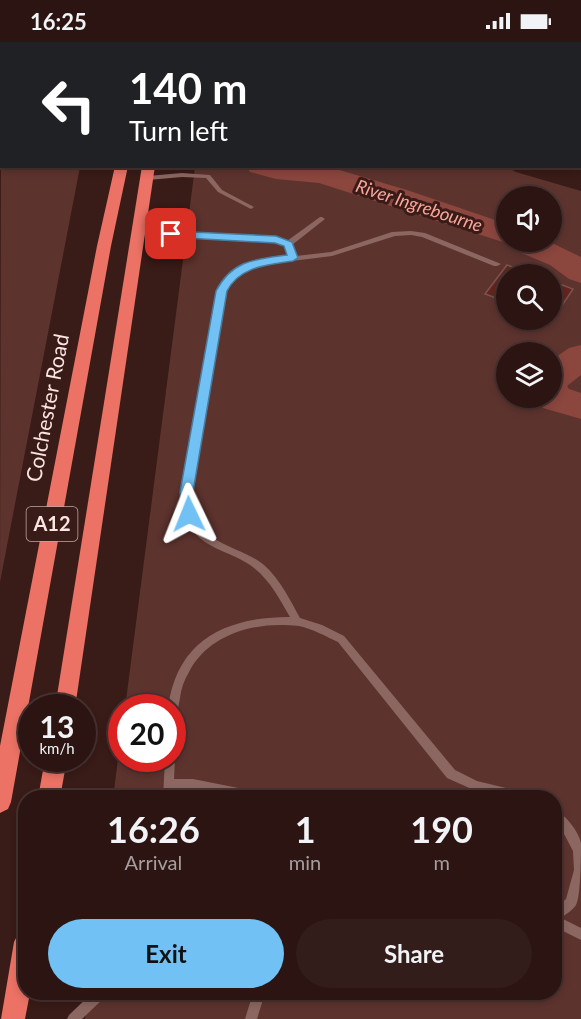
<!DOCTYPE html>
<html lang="en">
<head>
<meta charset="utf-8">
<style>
	:root { --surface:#2b1411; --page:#331d1a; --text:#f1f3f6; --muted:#a69e9f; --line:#473331; --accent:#71c1f4 }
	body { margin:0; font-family:Lato,sans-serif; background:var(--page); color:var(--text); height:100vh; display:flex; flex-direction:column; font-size:22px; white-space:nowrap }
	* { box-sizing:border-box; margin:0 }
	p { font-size:20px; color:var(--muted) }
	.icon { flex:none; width:33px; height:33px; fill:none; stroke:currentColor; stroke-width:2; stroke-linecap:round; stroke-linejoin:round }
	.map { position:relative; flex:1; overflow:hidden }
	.sheet { position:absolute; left:18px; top:748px; width:544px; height:210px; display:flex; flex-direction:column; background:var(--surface); border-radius:24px; box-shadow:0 3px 9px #0003,0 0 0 2px var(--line) }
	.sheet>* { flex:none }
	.hud { position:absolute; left:0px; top:0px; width:582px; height:126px; box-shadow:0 3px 9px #0003,0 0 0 2px var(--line); background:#202124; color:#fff; overflow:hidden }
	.buttons { position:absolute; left:496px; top:144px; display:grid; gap:12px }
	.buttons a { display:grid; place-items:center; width:66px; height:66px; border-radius:50%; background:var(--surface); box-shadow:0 3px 9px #0003,0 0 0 2px var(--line); font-size:30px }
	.speed { position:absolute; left:18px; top:652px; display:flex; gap:12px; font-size:30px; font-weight:700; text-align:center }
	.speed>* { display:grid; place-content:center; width:78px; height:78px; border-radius:50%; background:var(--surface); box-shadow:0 3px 9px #0003,0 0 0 2px var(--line); line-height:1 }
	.speed small { font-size:15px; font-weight:400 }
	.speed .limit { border:9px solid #d22; background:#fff; color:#111 }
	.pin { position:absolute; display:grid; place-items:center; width:51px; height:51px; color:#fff; margin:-26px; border-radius:12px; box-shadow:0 3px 9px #0006 }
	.me { position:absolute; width:66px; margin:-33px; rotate:358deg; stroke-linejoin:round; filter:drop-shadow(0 0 4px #0008) }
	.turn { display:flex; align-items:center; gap:21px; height:126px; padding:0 30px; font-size:27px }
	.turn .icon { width:78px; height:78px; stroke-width:2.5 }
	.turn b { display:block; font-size:42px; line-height:51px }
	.eta { display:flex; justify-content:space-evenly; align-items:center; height:102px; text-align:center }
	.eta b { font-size:36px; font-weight:700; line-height:42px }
	.action { display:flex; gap:12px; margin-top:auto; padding:12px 30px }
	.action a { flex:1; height:69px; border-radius:36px; background:var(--accent); color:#111; font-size:24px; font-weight:700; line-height:69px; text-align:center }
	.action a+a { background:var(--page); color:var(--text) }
	.status { display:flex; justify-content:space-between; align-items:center; height:42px; padding:0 30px; background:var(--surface); direction:ltr }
	.status svg { height:16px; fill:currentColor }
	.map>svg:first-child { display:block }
</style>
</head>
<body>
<div class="status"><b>16:25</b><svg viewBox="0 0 49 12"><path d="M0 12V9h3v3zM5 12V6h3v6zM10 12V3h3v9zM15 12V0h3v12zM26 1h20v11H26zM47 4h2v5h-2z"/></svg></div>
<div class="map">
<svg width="581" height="977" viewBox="0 0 581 977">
	<rect width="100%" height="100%" fill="#391b17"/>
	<g fill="#5d332e" fill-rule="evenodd">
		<path d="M1 111 2 124 80 125 0 540Z"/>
		<path d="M195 125H507L516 130 581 149V977H85L88 951H555V756H113L121 694 122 717H172V666H125ZM507 154H552V200H507ZM507 232H552V278H507ZM507 310H552V356H507Z"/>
	</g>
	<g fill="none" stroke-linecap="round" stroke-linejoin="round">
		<g fill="#8b463e" fill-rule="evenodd">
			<path d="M0 58H2L0 75Z"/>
			<path d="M246 124H326L407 148 507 182V200H550L581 215V241L569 237 550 223 512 207 509 202 319 141 276 137 250 130Z"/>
			<path d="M581 303V333L567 344 569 347 581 351V377L543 366 537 356H552V318L569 306Z"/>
		</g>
	</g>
	<g fill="#65241e" stroke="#795550" stroke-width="1.5">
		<path d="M507 223 533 232H507V260L485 252Z"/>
		<path d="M552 239 573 247 553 277H552Z"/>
	</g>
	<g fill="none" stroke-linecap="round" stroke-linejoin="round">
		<g fill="#8c6761" fill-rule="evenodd">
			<path d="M182 131 210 133 222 148 254 165 251 167 249 166 218 150 206 136 182 135 148 138 145 136 148 134Z"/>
			<path d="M320 175H322L325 177 292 203 296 214 331 210 392 190 411 189 425 191 501 222 497 224H494L422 195 411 193 395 194 332 214 253 224 231 238 226 249 190 450C192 460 193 472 198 481 208 501 246 508 264 523 280 537 290 558 300 576L322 583 344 594 455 728 477 739 526 751 530 752 531 756H504L476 749 447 736 338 600C325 594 313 587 299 584 293 583 286 583 280 583 244 583 206 597 189 630 184 638 181 647 180 656 178 664 178 672 176 679L172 681V666H168C177 597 227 575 290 575 279 556 269 536 250 523 230 509 200 506 189 482 185 472 183 461 182 450L218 249 225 235 248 220 289 215 285 203 275 200 138 193 135 191 138 189 276 196 287 199Z"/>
			<path d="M172 713 175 717 174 737H193L264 751 268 752 269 756H237L193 747H174L173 756H163L165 717H172Z"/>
			<path d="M555 768C565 772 579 790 581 801 581 812 581 854 576 863 573 868 566 872 561 876L581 886V898L555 885V866L566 857 574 828 573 809 562 788 555 781Z"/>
			<path d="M92 951H107L105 955 82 977H67L69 973Z"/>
			<path d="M253 951H265L257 977H245Z"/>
		</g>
		<g fill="#eb7265" fill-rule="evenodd">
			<path d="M90 0H102L90 2Z"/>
			<rect x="142" y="0" width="12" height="2"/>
			<path d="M165 0H177L165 2Z"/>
			<path d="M190 0H202L190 2Z"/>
			<path d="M2 85V93L0 94V86Z"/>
			<path d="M115 124H128L111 204 11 760 8 767 0 771V704L97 204Z"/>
			<path d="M142 124H155L75 666H55Z"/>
			<path d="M45 717H67L60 756H38Z"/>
			<path d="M26 888V951H30L25 977H1L14 900 18 892Z"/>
		</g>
	</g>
	<path fill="#71c1f4" stroke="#497d9f" stroke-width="1.5" d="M171 189 276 194 292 200 298 216 293 219C268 223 240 224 227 249L193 450 195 472 189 478 182 472 180 450 216 249C232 218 256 217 287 213L284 204 275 201 168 195 166 192Z"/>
	<g text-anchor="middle" stroke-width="6" stroke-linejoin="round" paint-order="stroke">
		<g font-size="18" font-style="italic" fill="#f9a69b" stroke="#391b17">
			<text transform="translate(419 164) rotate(18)" y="6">River Ingrebourne</text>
		</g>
		<rect fill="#391b17" stroke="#c1a8a5" stroke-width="1.5" x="26.5" y="465" width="51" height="34" rx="4.5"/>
		<g font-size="20" font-weight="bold" fill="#fbe5e2">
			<text x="52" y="489">A12</text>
		</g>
		<g font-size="21" fill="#fbe5e2" stroke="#391b17">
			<text transform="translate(48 366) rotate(-79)" y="7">Colchester Road</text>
		</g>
	</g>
</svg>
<div class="buttons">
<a><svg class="icon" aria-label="sound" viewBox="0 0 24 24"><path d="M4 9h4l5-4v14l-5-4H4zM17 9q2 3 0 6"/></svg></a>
<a><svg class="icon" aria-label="search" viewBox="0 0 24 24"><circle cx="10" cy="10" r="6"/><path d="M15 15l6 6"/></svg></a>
<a><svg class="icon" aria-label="layers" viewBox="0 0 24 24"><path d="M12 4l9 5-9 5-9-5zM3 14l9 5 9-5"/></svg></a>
</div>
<div class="speed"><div>13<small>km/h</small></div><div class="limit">20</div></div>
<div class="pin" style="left:171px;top:192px;background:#d93025"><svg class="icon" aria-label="arrive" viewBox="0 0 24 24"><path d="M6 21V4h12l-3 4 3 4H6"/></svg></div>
<svg class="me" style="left:189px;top:472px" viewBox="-20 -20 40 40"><path d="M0-17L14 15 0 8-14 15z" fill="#71c1f4" stroke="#fff" stroke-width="4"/></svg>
<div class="hud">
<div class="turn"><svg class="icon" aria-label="left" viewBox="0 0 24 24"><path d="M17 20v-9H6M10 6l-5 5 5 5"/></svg><div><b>140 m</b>Turn left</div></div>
</div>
<section class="sheet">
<div class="eta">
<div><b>16:26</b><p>Arrival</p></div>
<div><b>1</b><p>min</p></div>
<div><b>190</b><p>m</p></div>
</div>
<div class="action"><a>Exit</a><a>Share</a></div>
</section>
</div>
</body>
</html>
